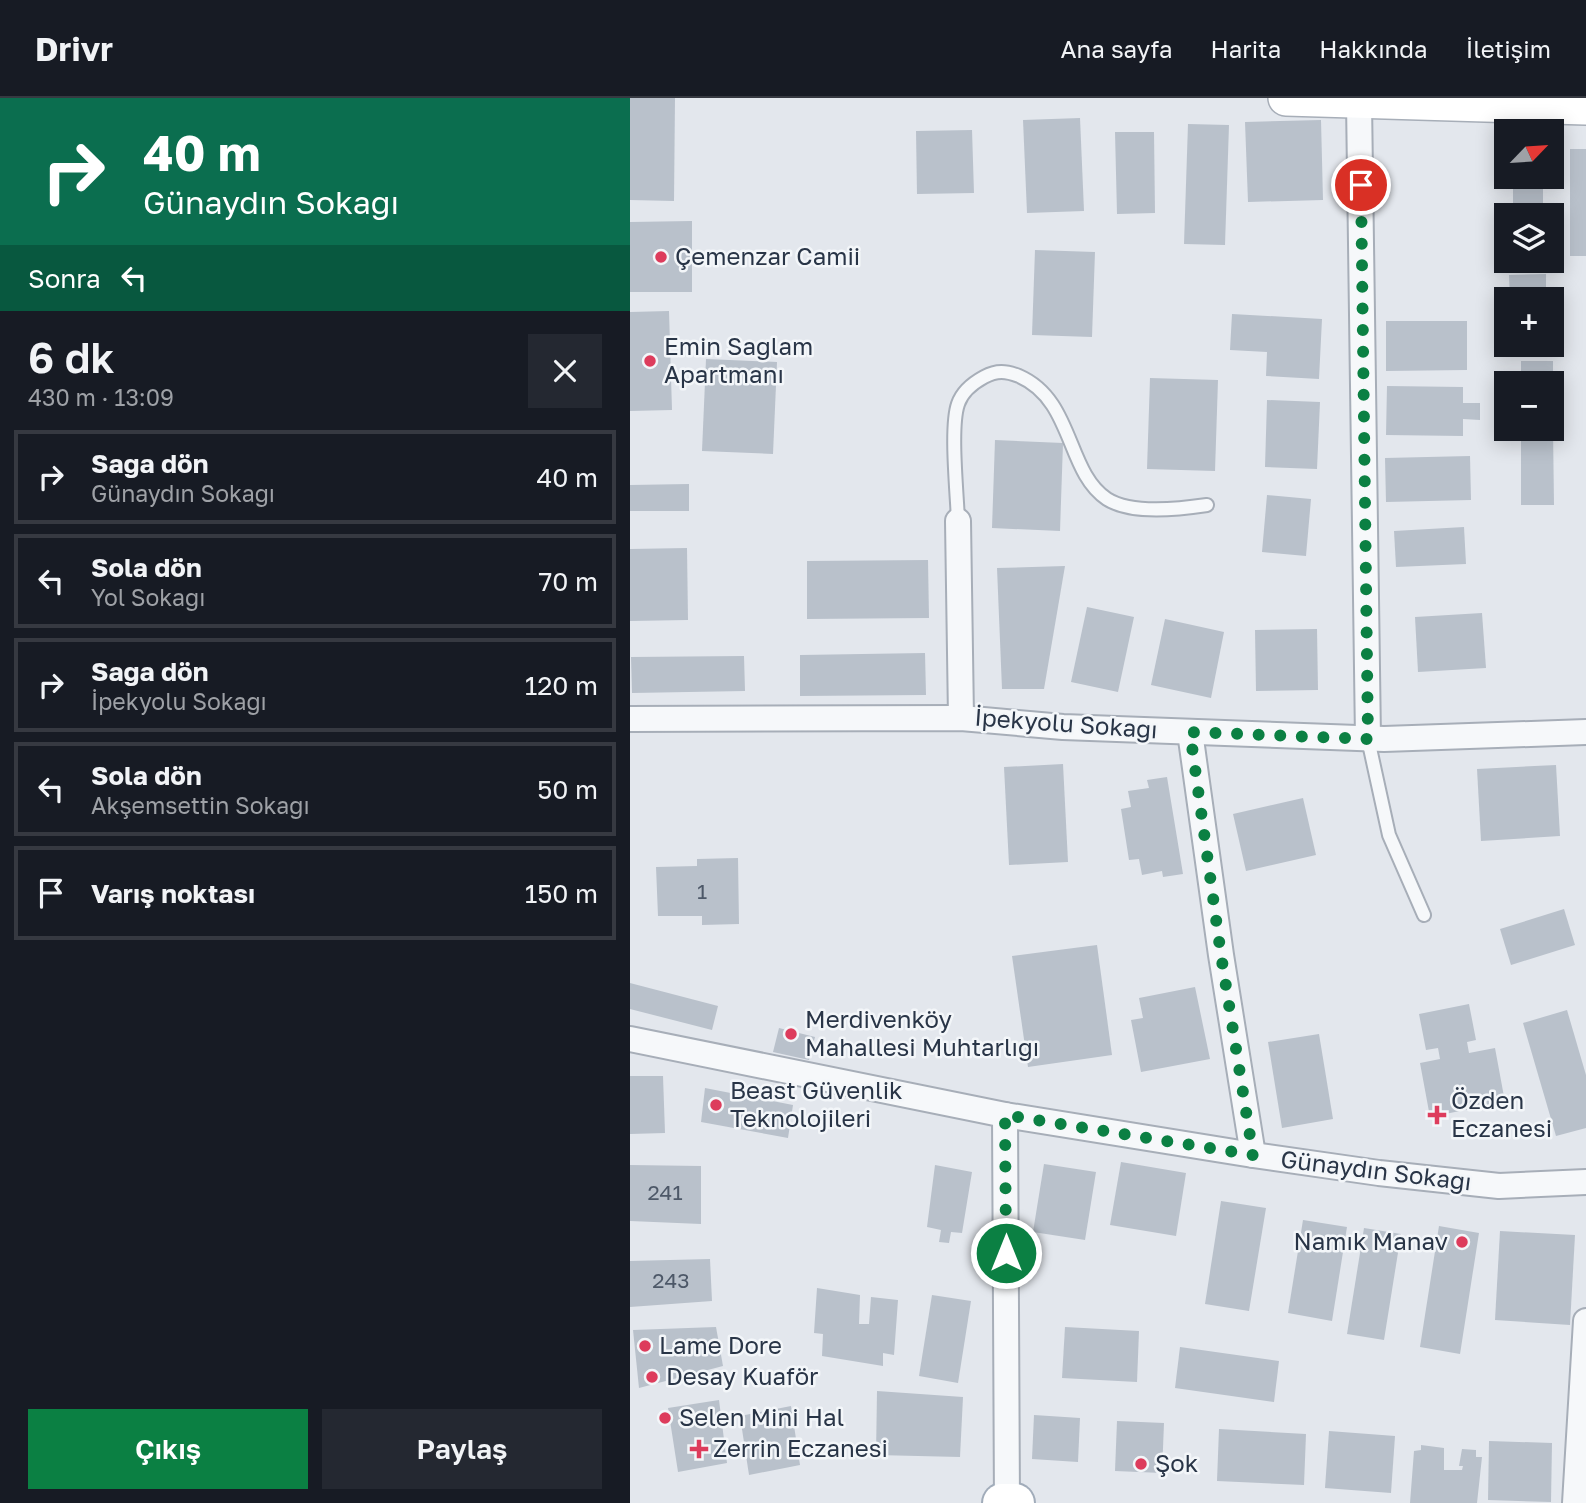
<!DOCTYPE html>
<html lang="tr">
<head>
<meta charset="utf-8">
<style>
	:root { --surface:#171b24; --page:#242831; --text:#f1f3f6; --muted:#9ea1a6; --line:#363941; --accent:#0b8043 }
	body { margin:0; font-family:"Golos Text",sans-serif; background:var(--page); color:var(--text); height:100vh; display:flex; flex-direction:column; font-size:26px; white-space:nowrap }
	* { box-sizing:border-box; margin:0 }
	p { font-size:23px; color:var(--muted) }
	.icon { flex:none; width:38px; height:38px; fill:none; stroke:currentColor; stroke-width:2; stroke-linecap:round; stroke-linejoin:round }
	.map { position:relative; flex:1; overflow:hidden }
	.panel { display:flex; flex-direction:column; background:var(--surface); width:630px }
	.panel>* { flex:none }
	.guide { background:#0b6e4f; color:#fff; overflow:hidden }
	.needle { width:46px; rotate:65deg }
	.buttons { position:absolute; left:864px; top:21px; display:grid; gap:14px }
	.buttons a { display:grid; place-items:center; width:70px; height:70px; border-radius:0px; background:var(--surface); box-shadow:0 4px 18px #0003; font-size:35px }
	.pin { position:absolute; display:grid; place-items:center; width:60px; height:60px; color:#fff; margin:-30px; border:4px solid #fff; border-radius:50%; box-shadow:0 2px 7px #0007 }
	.me { position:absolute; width:77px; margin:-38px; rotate:0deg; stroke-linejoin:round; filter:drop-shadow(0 0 5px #0008) }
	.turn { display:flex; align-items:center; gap:24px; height:147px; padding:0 28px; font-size:32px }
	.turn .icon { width:91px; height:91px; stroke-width:2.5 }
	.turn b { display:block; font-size:49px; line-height:60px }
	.then { display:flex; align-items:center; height:66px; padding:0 28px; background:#0003; gap:14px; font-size:26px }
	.round { display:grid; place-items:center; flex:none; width:74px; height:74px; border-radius:0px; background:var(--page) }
	.head { display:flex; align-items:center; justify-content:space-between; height:119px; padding:0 28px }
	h1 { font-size:42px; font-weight:600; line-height:52px }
	.primary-button { display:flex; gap:14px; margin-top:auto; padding:14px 28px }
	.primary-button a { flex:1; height:80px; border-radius:0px; background:var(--accent); color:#fff; font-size:28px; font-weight:600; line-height:80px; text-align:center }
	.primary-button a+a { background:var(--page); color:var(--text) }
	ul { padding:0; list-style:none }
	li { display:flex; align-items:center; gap:21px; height:94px; margin:0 14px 10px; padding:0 14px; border:4px solid var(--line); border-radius:0px }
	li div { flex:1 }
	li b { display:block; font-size:26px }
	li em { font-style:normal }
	header { display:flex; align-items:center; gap:42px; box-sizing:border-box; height:98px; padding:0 35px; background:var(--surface); border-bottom:2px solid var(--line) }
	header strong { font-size:33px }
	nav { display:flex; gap:38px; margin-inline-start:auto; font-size:24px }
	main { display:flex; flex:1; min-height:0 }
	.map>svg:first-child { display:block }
</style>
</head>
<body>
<header>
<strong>Drivr</strong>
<nav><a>Ana sayfa</a><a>Harita</a><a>Hakkında</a><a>İletişim</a></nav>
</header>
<main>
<section class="panel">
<div class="guide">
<div class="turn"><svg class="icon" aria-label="right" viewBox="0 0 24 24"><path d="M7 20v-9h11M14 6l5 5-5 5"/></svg><div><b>40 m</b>Günaydın Sokağı</div></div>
<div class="then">Sonra<svg class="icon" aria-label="left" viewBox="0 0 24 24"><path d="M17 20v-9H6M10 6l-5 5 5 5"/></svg></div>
</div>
<div class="head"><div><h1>6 dk</h1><p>430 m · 13:09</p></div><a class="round"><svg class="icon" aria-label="close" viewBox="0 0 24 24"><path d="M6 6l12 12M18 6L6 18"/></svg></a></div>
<ul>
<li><svg class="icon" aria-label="right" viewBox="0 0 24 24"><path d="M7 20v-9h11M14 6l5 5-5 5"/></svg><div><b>Sağa dön</b><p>Günaydın Sokağı</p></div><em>40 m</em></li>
<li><svg class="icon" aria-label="left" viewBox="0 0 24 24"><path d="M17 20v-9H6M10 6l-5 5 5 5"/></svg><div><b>Sola dön</b><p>Yol Sokağı</p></div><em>70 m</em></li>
<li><svg class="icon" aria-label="right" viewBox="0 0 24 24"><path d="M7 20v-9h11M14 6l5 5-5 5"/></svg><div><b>Sağa dön</b><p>İpekyolu Sokağı</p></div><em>120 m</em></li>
<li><svg class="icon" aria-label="left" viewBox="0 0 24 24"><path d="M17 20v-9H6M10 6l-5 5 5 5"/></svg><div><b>Sola dön</b><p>Akşemsettin Sokağı</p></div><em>50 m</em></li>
<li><svg class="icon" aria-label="arrive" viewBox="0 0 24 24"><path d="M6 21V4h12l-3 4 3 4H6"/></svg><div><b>Varış noktası</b></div><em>150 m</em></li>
</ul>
<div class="primary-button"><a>Çıkış</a><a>Paylaş</a></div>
</section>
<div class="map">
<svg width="956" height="1405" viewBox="0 0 956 1405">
	<rect width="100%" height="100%" fill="#e3e7ed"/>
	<g fill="#b9c1cb">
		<path d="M0 0H45L44 103 0 102Z"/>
		<path d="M450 20 454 113 397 115 393 22Z"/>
		<path d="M691 22 693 102 618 104 615 24Z"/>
		<path d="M558 26 599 27 595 147 554 146Z"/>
		<path d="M342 32 344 95 287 96 286 33Z"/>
		<path d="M485 34H524L525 115 487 116Z"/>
		<rect x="940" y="51" width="16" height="107"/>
		<rect x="883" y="79" width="30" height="38"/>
		<path d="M62 123V194H0V124Z"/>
		<path d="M405 152 465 154 462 239 402 237Z"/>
		<path d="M916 176V201H880L879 177Z"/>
		<path d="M39 213 42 312 0 313V214Z"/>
		<path d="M602 216 692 221 689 281 636 278 637 254 600 252Z"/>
		<path d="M756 223H837V272L756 273Z"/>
		<path d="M76 261 147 264 143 356 72 353Z"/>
		<rect x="891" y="263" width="32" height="22"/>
		<path d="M520 280 588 282 585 373 517 371Z"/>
		<path d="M757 288 833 289V305H850V322L833 321V338L756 337Z"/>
		<path d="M637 302 690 304 687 371 635 369Z"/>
		<path d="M891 331H923L924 407H891Z"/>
		<path d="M365 342 433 345 430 433 362 430Z"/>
		<path d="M840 358 841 402 756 404 755 360Z"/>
		<path d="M59 386V413H0V387Z"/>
		<path d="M637 397 681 401 676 458 632 454Z"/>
		<path d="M834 429 836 466 766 469 764 433Z"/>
		<path d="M57 450 58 522 0 523V451Z"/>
		<path d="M298 462 299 520 177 521V463Z"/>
		<path d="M435 468 414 591H372L367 470Z"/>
		<path d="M457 509 504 519 488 594 441 584Z"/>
		<path d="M852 515 856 570 788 574 785 519Z"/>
		<path d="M535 521 594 534 581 600 521 587Z"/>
		<path d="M687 531 688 592 626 593 625 532Z"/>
		<path d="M295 555 296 597 170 598V557Z"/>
		<path d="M114 558 115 593 2 595 1 559Z"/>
		<path d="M433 666 438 764 379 767 374 669Z"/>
		<path d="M926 667 930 738 851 743 847 671Z"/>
		<path d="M537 679 553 776 533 779 532 773 512 777 509 761 499 762 491 711 501 709 498 693 519 690 517 682Z"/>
		<path d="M673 700 686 757 616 773 603 716Z"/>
		<path d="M108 760 109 826 72 827V818H28L26 769 67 768V761Z"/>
		<path d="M934 811 945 847 881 867 870 831Z"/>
		<path d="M467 847 482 957 398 969 382 858Z"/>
		<path d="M0 885 88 908 82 932 0 911Z"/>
		<path d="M565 889 580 961 511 974 501 922 513 920 509 900Z"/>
		<path d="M839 906 846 942 837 944 839 955 865 950 875 1004 800 1019 790 965 810 961 808 950 796 952 789 916Z"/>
		<path d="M937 912 956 977V1030L926 1038 893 925Z"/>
		<path d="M149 930 185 939 179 962 143 954Z"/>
		<path d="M689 936 703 1021 652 1030 638 944Z"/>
		<path d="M0 978H33L35 1035 0 1036Z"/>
		<path d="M75 990 163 1007 158 1040 71 1024Z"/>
		<path d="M491 1064 556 1075 546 1138 480 1127Z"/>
		<path d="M414 1066 466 1074 455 1142 403 1134Z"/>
		<path d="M0 1067 71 1068V1126L0 1123Z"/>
		<path d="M305 1067 342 1074 332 1135 321 1134 319 1145 309 1144 311 1132 297 1129Z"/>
		<path d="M591 1103 636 1110 619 1213 575 1206Z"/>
		<path d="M673 1122 717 1129 702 1223 658 1215Z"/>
		<path d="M809 1128 849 1135 830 1256 790 1249Z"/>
		<path d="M734 1130 771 1136 754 1242 717 1236Z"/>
		<path d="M870 1133 945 1137 940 1227 865 1222Z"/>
		<path d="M80 1161 82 1203 0 1209V1163Z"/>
		<path d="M187 1190 230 1197 229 1226H239L241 1199 268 1202 264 1257 253 1255V1268L192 1258 193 1236 184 1235Z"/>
		<path d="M302 1197 341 1203 328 1285 289 1278Z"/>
		<path d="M86 1229 93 1268 9 1290 3 1232Z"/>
		<path d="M435 1229 509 1233 507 1284 432 1280Z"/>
		<path d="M550 1249 649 1263 644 1304 545 1290Z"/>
		<path d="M247 1293 333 1299 330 1359 246 1357Z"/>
		<path d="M89 1302 97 1365 48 1374 38 1310Z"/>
		<path d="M161 1308 170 1367 119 1377 110 1318Z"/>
		<path d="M404 1317 450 1320 448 1364 402 1361Z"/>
		<path d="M487 1323 534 1325 532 1375 485 1373Z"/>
		<path d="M589 1331 676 1336 674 1387 587 1383Z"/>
		<path d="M699 1333 765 1338 761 1395 695 1390Z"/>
		<path d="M859 1343 922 1345 921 1404 858 1402Z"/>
		<path d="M791 1347 814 1350V1372H832L833 1368H829L832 1351 846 1352V1359H852L847 1405H780L784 1353 791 1352Z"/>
	</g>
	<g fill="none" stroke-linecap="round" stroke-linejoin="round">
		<defs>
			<g id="lane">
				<path d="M328 423C327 395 320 329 328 306 332 294 343 285 354 279 367 272 376 273 389 278 444 302 436 374 477 401 502 417 550 411 577 407"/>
				<path d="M738 641 759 737 794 817"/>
			</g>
			<g id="street">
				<path d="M729 4 738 641"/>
				<path d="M328 423 331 620"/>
				<path d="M0 621 331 620 433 629 754 641 956 634"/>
				<path d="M560 634 591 857 623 1057"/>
				<path d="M0 941 375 1017 623 1057 749 1075 869 1088 956 1084"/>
				<path d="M375 1017 377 1405"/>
				<path d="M945 1405 956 1223"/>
			</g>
			<path id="secondary" d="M656 0 956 9"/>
			<path id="primary" d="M372 1405H385"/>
		</defs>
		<use href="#lane" stroke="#a7aeb8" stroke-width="16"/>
		<use href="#street" stroke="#a7aeb8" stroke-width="28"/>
		<use href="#secondary" stroke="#a7aeb8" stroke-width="38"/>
		<use href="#primary" stroke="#a1acba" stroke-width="42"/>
		<use href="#lane" stroke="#f6f8fa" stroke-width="12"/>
		<use href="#street" stroke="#f6f8fa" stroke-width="24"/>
		<use href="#secondary" stroke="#fff" stroke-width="35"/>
		<use href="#primary" stroke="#fff" stroke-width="38"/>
	</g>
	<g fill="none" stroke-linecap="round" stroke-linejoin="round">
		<path stroke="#0b8043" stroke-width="12" stroke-dasharray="0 21.6" d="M376 1155 375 1017 623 1057 591 857 560 634 738 641 731 87"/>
	</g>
	<g fill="#dd3c5c" stroke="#f3f6f9" stroke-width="2.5">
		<circle cx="31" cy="159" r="7"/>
		<circle cx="20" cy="263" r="7"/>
		<circle cx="161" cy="936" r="7"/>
		<circle cx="86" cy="1007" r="7"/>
		<path d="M803.5 1006.5h7v7h7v7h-7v7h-7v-7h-7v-7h7z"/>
		<circle cx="832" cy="1144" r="7"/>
		<circle cx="15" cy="1248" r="7"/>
		<circle cx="22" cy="1279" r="7"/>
		<circle cx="35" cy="1320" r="7"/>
		<path d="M65.5 1340.5h7v7h7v7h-7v7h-7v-7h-7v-7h7z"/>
		<circle cx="511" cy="1366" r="7"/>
	</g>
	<g text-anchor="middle" stroke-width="5" stroke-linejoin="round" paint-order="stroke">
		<g font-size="21" fill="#4d5868">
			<text x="72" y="801">1</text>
			<text x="35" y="1102">241</text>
			<text x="41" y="1190">243</text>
		</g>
		<g font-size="24" fill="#293547" stroke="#f3f6f9" text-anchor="start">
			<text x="45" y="167">Çemenzar Camii</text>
			<text x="34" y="257">Emin Sağlam<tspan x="34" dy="28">Apartmanı</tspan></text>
			<text x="175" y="930">Merdivenköy<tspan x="175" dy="28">Mahallesi Muhtarlığı</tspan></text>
			<text x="100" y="1001">Beast Güvenlik<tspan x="100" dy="28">Teknolojileri</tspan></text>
			<text x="821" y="1011">Özden<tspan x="821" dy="28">Eczanesi</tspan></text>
			<text x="818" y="1152" text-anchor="end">Namık Manav</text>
			<text x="29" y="1256">Lame Dore</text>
			<text x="36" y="1287">Desay Kuaför</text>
			<text x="49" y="1328">Selen Mini Hal</text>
			<text x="83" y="1359">Zerrin Eczanesi</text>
			<text x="525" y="1374">Şok</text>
		</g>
		<g font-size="24" fill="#293547" stroke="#f3f6f9">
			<text transform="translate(436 626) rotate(4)" y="8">İpekyolu Sokağı</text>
			<text transform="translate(746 1073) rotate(7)" y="8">Günaydın Sokağı</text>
		</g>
	</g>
</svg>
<div class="buttons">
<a><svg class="needle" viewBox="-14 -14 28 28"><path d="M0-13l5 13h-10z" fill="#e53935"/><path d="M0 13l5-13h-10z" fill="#9ea1a6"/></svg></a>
<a><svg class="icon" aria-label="layers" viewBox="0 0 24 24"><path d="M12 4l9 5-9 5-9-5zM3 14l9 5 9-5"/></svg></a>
<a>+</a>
<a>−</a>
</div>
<div class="pin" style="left:731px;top:87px;background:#d93025"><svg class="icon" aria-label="arrive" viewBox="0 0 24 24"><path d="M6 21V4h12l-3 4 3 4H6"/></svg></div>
<svg class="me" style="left:376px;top:1155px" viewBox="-20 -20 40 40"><circle r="17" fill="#0b8043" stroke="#fff" stroke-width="3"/><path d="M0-11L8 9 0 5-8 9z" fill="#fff"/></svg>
</div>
</main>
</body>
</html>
